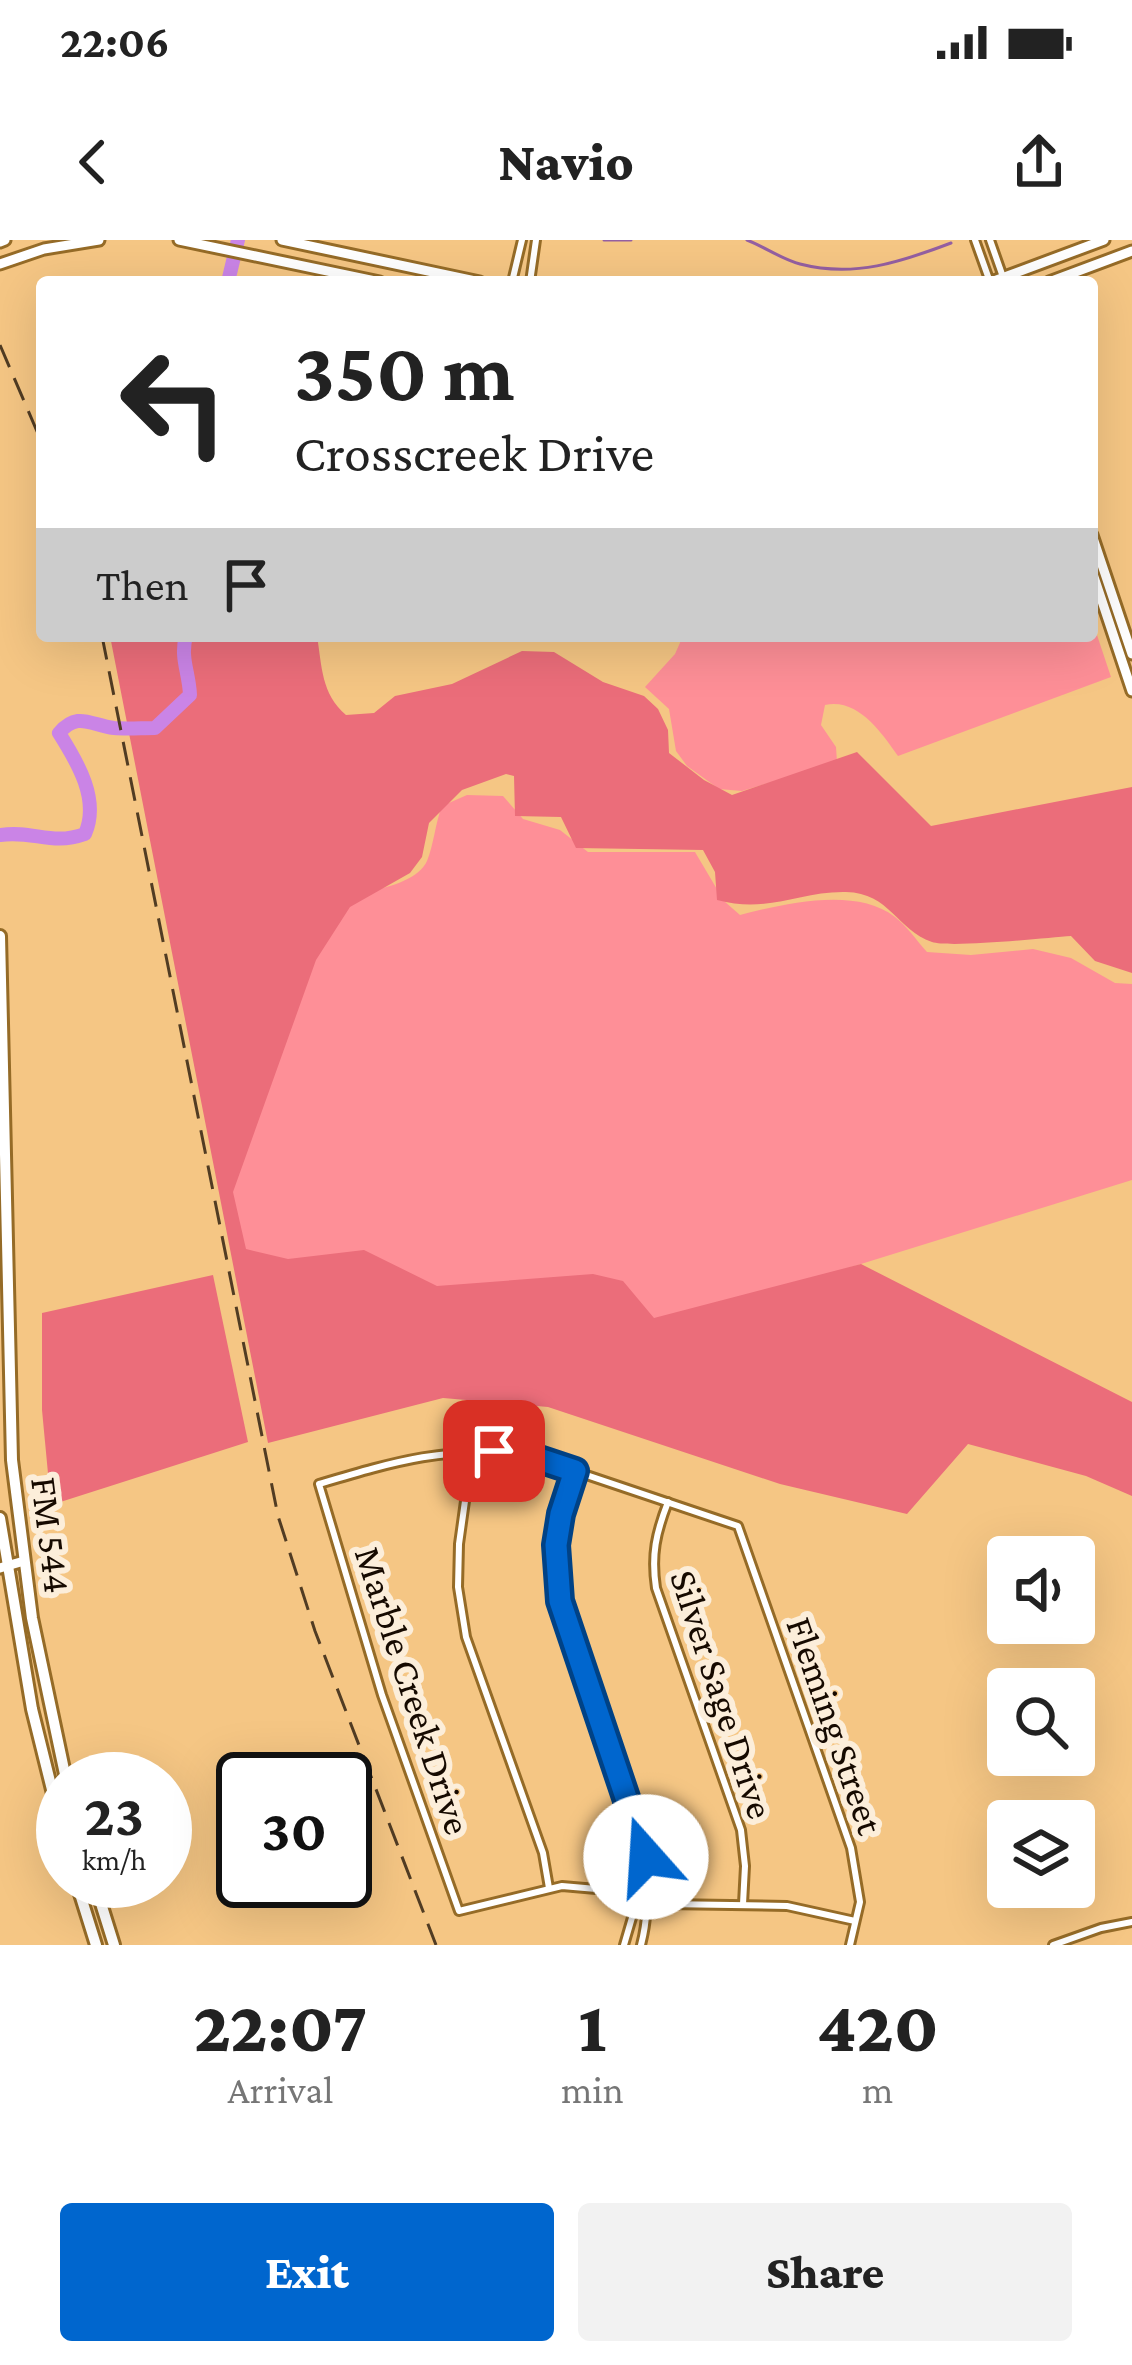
<!DOCTYPE html>
<html lang="en">
<head>
<meta charset="utf-8">
<style>
	:root { --surface:#fff; --page:#f2f2f2; --text:#222; --muted:#767676; --accent:#0066ce }
	body { margin:0; font-family:"Crimson Pro",serif; background:var(--page); color:var(--text); height:100vh; display:flex; flex-direction:column; font-size:45px; white-space:nowrap }
	* { box-sizing:border-box; margin:0 }
	p { font-size:39px; color:var(--muted) }
	.icon { flex:none; width:66px; height:66px; fill:none; stroke:currentColor; stroke-width:2; stroke-linecap:round; stroke-linejoin:round }
	.map { position:relative; height:1705px; overflow:hidden }
	.details { display:flex; flex-direction:column; background:var(--surface); flex:1 }
	.details>* { flex:none }
	.top-card { position:absolute; left:36px; top:36px; width:1062px; height:366px; border-radius:12px; box-shadow:0 12px 48px #0002; background:#fff; color:var(--text); overflow:hidden }
	.fabs { position:absolute; left:987px; top:1296px; display:grid; gap:24px }
	.fabs a { display:grid; place-items:center; width:108px; height:108px; border-radius:12px; background:var(--surface); box-shadow:0 12px 48px #0002; font-size:60px }
	.speed { position:absolute; left:36px; top:1512px; display:flex; gap:24px; font-size:60px; font-weight:700; text-align:center }
	.speed>* { display:grid; place-content:center; width:156px; height:156px; border-radius:50%; background:var(--surface); box-shadow:0 12px 48px #0002; line-height:1 }
	.speed small { font-size:30px; font-weight:400 }
	.speed .limit { border:6px solid #111; border-radius:18px; background:#fff; color:#111 }
	.pin { position:absolute; display:grid; place-items:center; width:102px; height:102px; color:#fff; margin:-51px; border-radius:24px; box-shadow:0 6px 18px #0006 }
	.me { position:absolute; width:132px; margin:-66px; rotate:341deg; stroke-linejoin:round; filter:drop-shadow(0 0 9px #0008) }
	.turn { display:flex; align-items:center; gap:42px; height:252px; padding:0 60px; font-size:54px }
	.turn .icon { width:156px; height:156px; stroke-width:2.5 }
	.turn b { display:block; font-size:84px; line-height:102px }
	.then { display:flex; align-items:center; height:114px; padding:0 60px; background:#0003; gap:24px; font-size:45px }
	.eta { display:flex; justify-content:space-evenly; align-items:center; height:204px; text-align:center }
	.eta b { font-size:72px; font-weight:800; line-height:84px }
	.action { display:flex; gap:24px; margin-top:auto; padding:24px 60px }
	.action a { flex:1; height:138px; border-radius:12px; background:var(--accent); color:#fff; font-size:48px; font-weight:800; line-height:138px; text-align:center }
	.action a+a { background:var(--page); color:var(--text) }
	.status { display:flex; justify-content:space-between; align-items:center; height:84px; padding:0 60px; background:var(--surface); direction:ltr }
	.status svg { height:33px; fill:currentColor }
	header { display:flex; justify-content:space-between; align-items:center; height:156px; padding:0 60px; background:var(--surface); font-size:54px; font-weight:800 }
	.map>svg:first-child { display:block }
</style>
</head>
<body>
<div class="status"><b>22:06</b><svg viewBox="0 0 49 12"><path d="M0 12V9h3v3zM5 12V6h3v6zM10 12V3h3v9zM15 12V0h3v12zM26 1h20v11H26zM47 4h2v5h-2z"/></svg></div>
<header><svg class="icon" aria-label="back" viewBox="0 0 24 24"><path d="M15 5l-7 7 7 7"/></svg>Navio<svg class="icon" aria-label="share" viewBox="0 0 24 24"><path d="M12 15V3M7 8l5-5 5 5M5 13v7h14v-7"/></svg></header>
<div class="map">
<svg width="1132" height="1705" viewBox="0 0 1132 1705">
	<rect width="100%" height="100%" fill="#f5c684"/>
	<g fill="#fe8f97">
		<path d="M1092 380 1111 437 898 516C881 492 858 458 825 465L821 485 836 507 837 522 742 551 719 549 687 526 676 511 669 469 645 447 675 414 683 396H1092Z"/>
		<path d="M467 555 503 556 523 579 560 590 588 612H695L724 661 740 675C783 664 856 646 895 677 907 686 917 701 927 712L971 715 1033 709 1071 718 1115 743 1132 744V940L619 1099 255 1096 174 658C224 658 405 670 427 621 434 604 435 584 442 566Z"/>
	</g>
	<g fill="#eb6d7a">
		<path d="M110 396H317C322 426 321 454 346 475L374 473 395 456 452 444 522 411 554 412 603 442 644 456 658 469 668 490 669 513 704 540 732 555 857 512 931 586 1132 547V733L1095 721 1071 696C1045 698 950 708 932 702 897 690 890 653 846 652 798 651 769 674 717 660L715 632 703 610 576 608 561 577 515 576 514 536 506 534 462 550 429 583 422 617 410 633 350 667 316 720 233 952 246 1009 288 1019 364 1010 437 1046 593 1034 623 1041 654 1078 861 1024 1132 1162V1256L1086 1236 968 1204 907 1274 780 1244 548 1167 443 1158 268 1203Z"/>
		<path d="M213 1035 248 1202 51 1265 42 1170V1073Z"/>
	</g>
	<g fill="none" stroke-linecap="round" stroke-linejoin="round">
		<g stroke="#945fa1" stroke-width="3">
			<path d="M604 0H631"/>
			<path d="M747 0C765 7 781 19 800 24 854 38 901 22 951 3"/>
		</g>
		<g stroke="#ca84e6" stroke-width="14">
			<path d="M228 42 238 0"/>
			<path d="M0 595C34 590 51 606 85 594 100 560 78 523 59 493 78 471 90 485 114 488 127 489 141 488 155 488L190 455C189 432 180 418 186 396"/>
		</g>
		<defs>
			<g id="street">
				<path d="M975 0 990 42"/>
				<path d="M990 0 1003 37"/>
				<path d="M512 42 522 0"/>
				<path d="M530 42 536 0"/>
				<path d="M472 1211 459 1304 458 1347 466 1397 543 1613 549 1648"/>
				<path d="M575 1231 561 1274 556 1305 560 1361 647 1617C647 1648 649 1675 641 1705"/>
				<path d="M668 1262C656 1293 651 1315 656 1348L741 1590 745 1626 743 1664"/>
				<path d="M624 1705 636 1664 646 1659"/>
				<path d="M850 1705 860 1662 851 1608 738 1286 527 1215C449 1205 393 1222 319 1244L382 1455 459 1671 562 1646 619 1651 665 1664 787 1666 855 1681"/>
				<path d="M1053 1705 1101 1688 1132 1682"/>
			</g>
			<g id="secondary">
				<path d="M179 0 380 42"/>
				<path d="M282 0 480 42"/>
				<path d="M0 2 5 0"/>
				<path d="M0 24 44 9 99 0"/>
				<path d="M991 42 1104 0"/>
				<path d="M1049 42 1132 11"/>
				<path d="M1092 295 1132 414"/>
				<path d="M1092 331 1132 451"/>
				<path d="M0 1328 24 1321"/>
			</g>
			<g id="primary">
				<path d="M0 696 12 1220 32 1378 66 1539"/>
				<path d="M0 1278 32 1469 63 1594"/>
				<path d="M76 1641 96 1705"/>
				<path d="M94 1641 114 1705"/>
			</g>
		</defs>
		<use href="#street" stroke="#956b27" stroke-width="12"/>
		<use href="#secondary" stroke="#956b27" stroke-width="15"/>
		<use href="#primary" stroke="#956b27" stroke-width="16"/>
		<use href="#street" stroke="#fff" stroke-width="6"/>
		<use href="#secondary" stroke="#fff" stroke-width="9"/>
		<use href="#primary" stroke="#fff" stroke-width="10"/>
		<g stroke="#513c23" stroke-width="3" stroke-dasharray="24 12" stroke-linecap="butt">
			<path d="M0 105 42 203"/>
			<path d="M102 396 278 1276 315 1391 436 1705"/>
		</g>
	</g>
	<g fill="none" stroke-linecap="round" stroke-linejoin="round">
		<defs>
			<path id="route" d="M494 1211 527 1215 575 1231 561 1274 556 1305 560 1361 646 1617"/>
		</defs>
		<use href="#route" stroke="#004286" stroke-width="30"/>
		<use href="#route" stroke="#0066ce" stroke-width="21"/>
	</g>
	<g text-anchor="middle" stroke-width="12" stroke-linejoin="round" paint-order="stroke">
		<g font-size="39" fill="#160a00" stroke="#fceeda">
			<text transform="translate(52 1295) rotate(83)" y="14">FM 544</text>
			<text transform="translate(414 1450) rotate(72)" y="14">Marble Creek Drive</text>
			<text transform="translate(723 1454) rotate(72)" y="14">Silver Sage Drive</text>
			<text transform="translate(836 1485) rotate(71)" y="14">Fleming Street</text>
		</g>
	</g>
</svg>
<div class="fabs">
<a><svg class="icon" aria-label="sound" viewBox="0 0 24 24"><path d="M4 9h4l5-4v14l-5-4H4zM17 9q2 3 0 6"/></svg></a>
<a><svg class="icon" aria-label="search" viewBox="0 0 24 24"><circle cx="10" cy="10" r="6"/><path d="M15 15l6 6"/></svg></a>
<a><svg class="icon" aria-label="layers" viewBox="0 0 24 24"><path d="M12 4l9 5-9 5-9-5zM3 14l9 5 9-5"/></svg></a>
</div>
<div class="speed"><div>23<small>km/h</small></div><div class="limit">30</div></div>
<div class="pin" style="left:494px;top:1211px;background:#d93025"><svg class="icon" aria-label="arrive" viewBox="0 0 24 24"><path d="M6 21V4h12l-3 4 3 4H6"/></svg></div>
<svg class="me" style="left:646px;top:1617px" viewBox="-20 -20 40 40"><circle r="19" fill="#fff"/><path d="M0-13L10 11 0 6-10 11z" fill="#0066ce"/></svg>
<div class="top-card">
<div class="turn"><svg class="icon" aria-label="left" viewBox="0 0 24 24"><path d="M17 20v-9H6M10 6l-5 5 5 5"/></svg><div><b>350 m</b>Crosscreek Drive</div></div>
<div class="then">Then<svg class="icon" aria-label="arrive" viewBox="0 0 24 24"><path d="M6 21V4h12l-3 4 3 4H6"/></svg></div>
</div>
</div>
<section class="details">
<div class="eta">
<div><b>22:07</b><p>Arrival</p></div>
<div><b>1</b><p>min</p></div>
<div><b>420</b><p>m</p></div>
</div>
<div class="action"><a>Exit</a><a>Share</a></div>
</section>
</body>
</html>
